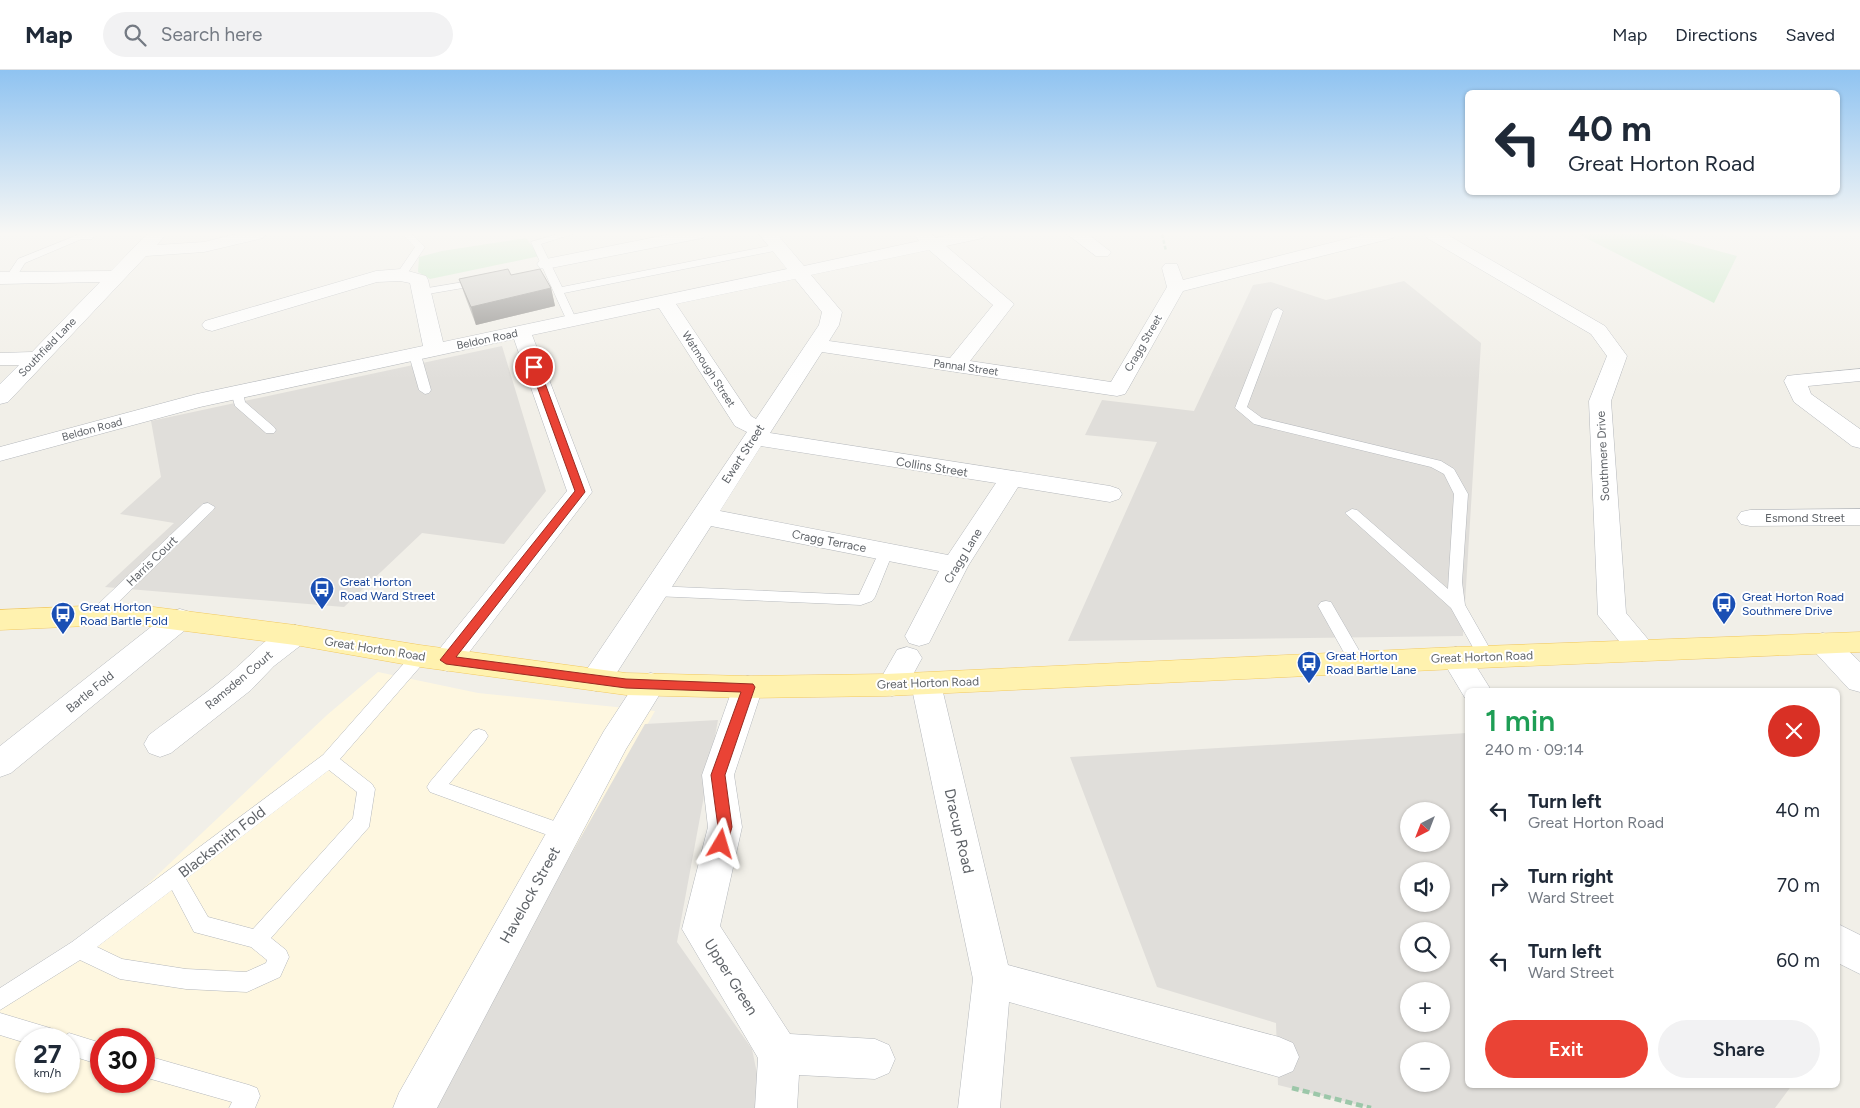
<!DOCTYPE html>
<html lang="en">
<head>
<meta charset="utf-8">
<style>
	:root { --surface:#fff; --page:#f2f2f3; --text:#1f2937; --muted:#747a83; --line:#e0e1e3; --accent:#ea4335 }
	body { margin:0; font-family:Figtree,sans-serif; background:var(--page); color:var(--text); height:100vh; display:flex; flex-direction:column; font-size:19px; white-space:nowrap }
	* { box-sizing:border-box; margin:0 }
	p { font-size:16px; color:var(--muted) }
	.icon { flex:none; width:28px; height:28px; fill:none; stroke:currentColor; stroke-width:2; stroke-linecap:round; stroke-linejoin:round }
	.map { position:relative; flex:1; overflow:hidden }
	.panel { position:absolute; left:1465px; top:618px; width:375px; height:400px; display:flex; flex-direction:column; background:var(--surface); border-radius:8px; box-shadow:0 1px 4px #0004 }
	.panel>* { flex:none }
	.banner { position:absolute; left:1465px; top:20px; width:375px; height:105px; border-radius:8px; box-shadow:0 1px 4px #0004; background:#fff; color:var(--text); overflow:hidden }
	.needle { width:32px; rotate:222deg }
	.controls { position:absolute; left:1400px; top:732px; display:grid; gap:10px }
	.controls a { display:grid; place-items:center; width:50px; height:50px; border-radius:50%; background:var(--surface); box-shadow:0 1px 4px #0004; font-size:25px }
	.speed { position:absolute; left:15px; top:958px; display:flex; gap:10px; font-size:25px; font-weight:700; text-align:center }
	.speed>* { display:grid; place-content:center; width:65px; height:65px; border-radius:50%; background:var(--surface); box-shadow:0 1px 4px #0004; line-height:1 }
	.speed small { font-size:12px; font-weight:400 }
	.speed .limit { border:8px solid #d22; background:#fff; color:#111 }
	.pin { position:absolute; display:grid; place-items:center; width:42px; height:42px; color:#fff; margin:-21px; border:2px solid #fff; border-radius:50%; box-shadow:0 1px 5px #0007 }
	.me { position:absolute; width:55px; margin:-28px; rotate:7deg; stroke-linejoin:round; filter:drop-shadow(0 0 4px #0008) }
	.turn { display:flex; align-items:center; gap:18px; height:105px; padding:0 20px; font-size:22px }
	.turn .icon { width:65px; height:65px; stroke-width:2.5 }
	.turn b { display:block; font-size:35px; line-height:42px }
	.round { display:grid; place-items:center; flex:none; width:52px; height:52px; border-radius:26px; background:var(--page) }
	.headline { display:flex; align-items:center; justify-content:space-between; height:85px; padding:0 20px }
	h1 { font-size:30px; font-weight:600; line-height:38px; color:#1e9e55 }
	.action { display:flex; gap:10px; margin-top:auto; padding:10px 20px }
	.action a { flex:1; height:58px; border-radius:30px; background:var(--accent); color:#fff; font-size:20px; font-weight:600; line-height:58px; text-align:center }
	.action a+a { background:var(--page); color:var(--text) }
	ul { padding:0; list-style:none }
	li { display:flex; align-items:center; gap:15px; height:75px; padding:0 20px }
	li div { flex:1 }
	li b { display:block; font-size:19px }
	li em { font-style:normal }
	header { display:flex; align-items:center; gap:30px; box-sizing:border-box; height:70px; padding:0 25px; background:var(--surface); border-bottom:1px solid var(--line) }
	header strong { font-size:24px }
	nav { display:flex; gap:28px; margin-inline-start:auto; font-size:18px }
	.search { width:350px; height:45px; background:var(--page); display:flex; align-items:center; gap:12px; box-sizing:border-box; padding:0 18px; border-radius:28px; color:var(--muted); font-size:19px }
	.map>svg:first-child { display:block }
</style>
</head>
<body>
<header>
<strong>Map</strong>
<div class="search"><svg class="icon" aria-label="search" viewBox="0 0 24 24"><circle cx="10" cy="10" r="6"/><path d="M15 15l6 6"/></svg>Search here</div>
<nav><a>Map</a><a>Directions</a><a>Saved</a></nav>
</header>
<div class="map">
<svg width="1860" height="1038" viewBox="0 0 1860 1038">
	<rect width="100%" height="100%" fill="#f1efe8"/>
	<path fill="#fef7e0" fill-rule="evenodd" d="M378 602 478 623 655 641 431 1038H0V930L79 879 327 645ZM26 969H69V1011H26ZM101 969H144V1011H101Z"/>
	<g fill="#e0deda" fill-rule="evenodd">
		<path d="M1404 211 1481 273 1463 566 1068 571 1157 372 1085 365 1102 330 1194 341 1253 215 1271 212 1326 230Z"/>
		<path d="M502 276 546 421 504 474 422 463 344 537 105 517 174 453 120 444 161 407 151 351Z"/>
		<path d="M718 650 677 872 752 979 764 1038H430L450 998 645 654Z"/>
		<path d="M1467 663 1468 1015H1792L1775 1038H1371L1278 1015 1276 953 1157 917 1070 687ZM1409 741H1441V774H1409ZM1409 801H1441V834H1409ZM1409 861H1441V894H1409ZM1409 921H1441V954H1409ZM1409 981H1441V1014H1409Z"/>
	</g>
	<g fill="#c5e8c5">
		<path d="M1578 164H1663L1674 169 1737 186 1714 233Z"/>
		<path d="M526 168 540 186 430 209 418 202 419 187 442 181Z"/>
	</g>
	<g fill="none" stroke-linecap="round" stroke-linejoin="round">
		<defs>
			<g id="service">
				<path d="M80 164 91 165 25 193 15 209 6 207 18 189Z"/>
				<path d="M402 164H412L425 177 405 207 401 208 396 205 415 177Z"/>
				<path d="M557 164H573L541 174 562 217 779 174 784 177 779 180 564 223 577 251 572 254 567 251 531 172Z"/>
				<path d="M482 209 487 212 486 214 422 225 417 222 422 219Z"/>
				<path d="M1278 238 1283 241 1247 337 1262 348 1441 391 1454 399 1468 424 1462 512 1465 535 1494 586 1492 590H1480L1451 538 1345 443 1352 439 1357 440 1448 519 1454 424 1444 404 1431 397 1254 354 1235 338 1273 241Z"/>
				<path d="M415 282 421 285 431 320 429 323 425 324 419 320 409 285Z"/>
				<path d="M237 318 243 322 245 332 274 357 276 360 274 363H266L235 336 231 322Z"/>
				<path d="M208 433 215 437 213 440 101 549H91L88 545 91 541 203 434Z"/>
				<path d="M886 477 893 482 875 527 872 531 861 535 654 526 649 525 646 521 649 517 654 516 859 525 879 482Z"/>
				<path d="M1326 531 1331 532 1364 589 1366 593 1364 597H1352L1318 536 1321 532Z"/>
				<path d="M420 580 426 582 428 586 426 590 340 689 372 714 375 719 369 757 271 868 286 880 289 887 280 907 247 922 186 919 120 909 80 890 0 940V918L72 872 323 685 414 582ZM329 700 357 722 353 748 253 859 208 847 186 809ZM172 820 194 862 251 877 267 890 266 893 246 902 186 899 122 889 97 877Z"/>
				<path d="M479 659 485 661 488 666 485 671 449 714 571 757 573 763 571 769 564 771 430 722 427 717 430 712 473 661Z"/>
				<path d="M0 943 50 958 58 961 61 968 69 963 101 973V995L69 985V969H26V973L0 965Z"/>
				<path d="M144 985 249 1015 257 1018 260 1026 255 1038H229L232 1032 144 1007Z"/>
			</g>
			<g id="minor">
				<path d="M77 164H95L92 169H80Z"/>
				<path d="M147 164H166L157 175 204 172 236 164H266L263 168 204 182 146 186 8 332 0 334V314L19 295H0V283L32 282 100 212 0 214V202L111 201Z"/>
				<path d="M671 164H706L703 168 697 169 546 199 540 198 537 194 540 190 546 189Z"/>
				<path d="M759 164H777L804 196 919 171 914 164H931L936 168 952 164H986L983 168 946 176 1014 234 970 291 1111 312 1167 217 1162 198 1165 194H1177L1183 210 1366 164H1396L1393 168 1183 221 1128 319 1125 324 1117 326 822 282 770 363 1110 416 1119 419 1122 424 1119 429 1110 432 1018 417 968 496 929 573 919 576 909 573 905 566 939 501 711 456 607 618 596 621 585 618 581 610 585 602 747 362 735 356 659 238 532 265 592 422 457 598 447 601 437 598 432 590 437 582 567 421 514 269 200 337 0 391V377L197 324 423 276 410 213 400 211 377 212 212 261 205 259 202 255 205 251 376 201 401 199 426 206 428 210 443 272 787 199ZM929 180 993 235 950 288 829 271 839 255 842 242 811 205ZM795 209 822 242 819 255 756 349 751 346 676 234ZM761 376 996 413 948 485 720 441Z"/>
				<path d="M1067 164H1088L1111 182 1108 186H1096Z"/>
				<path d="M1424 164H1446L1605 256 1627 286 1611 331 1626 543 1657 580 1652 587 1642 591 1632 587 1598 545 1589 331 1607 286 1591 264 1427 168Z"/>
				<path d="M1860 299V311L1808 316 1811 324 1860 359V378L1852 376 1794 332 1784 311 1787 306 1795 305Z"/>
				<path d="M1860 439V455L1750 456 1741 454 1737 448 1741 442 1750 440Z"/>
				<path d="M180 539 190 542 194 549 190 556 11 703 0 707V676L170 542Z"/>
				<path d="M295 555 305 558 309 565 305 572 274 596 251 620 171 683 160 687 149 683 144 674 149 665C175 645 203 626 228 605 250 587 268 563 295 555Z"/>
				<path d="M1823 563 1833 566 1860 592V622L1849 619 1813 580 1808 573 1813 566Z"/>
				<path d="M907 577 917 580 922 588 903 623 892 626 881 623 877 615 897 580Z"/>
				<path d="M651 603 662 606 666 614 626 679 437 1038H393L399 1023 604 661 640 606Z"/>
				<path d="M926 603 937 606 941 614 1008 895 1279 967 1293 973 1299 987 1293 1001 1279 1007 1009 932 1000 1038H958L973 909 911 614 915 606Z"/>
				<path d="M748 606 759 609 763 617 734 705 742 757 720 856 790 964 875 969 889 975 895 989 889 1003 875 1009 799 1005 797 1038H755L758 988 682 859 708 757 702 705 733 617 737 609Z"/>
			</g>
			<g id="tertiary">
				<path d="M1456 577 1466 580 1491 620H1468V629L1465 628 1441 588 1446 580Z"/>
				<path d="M1838 854 1860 865V904L1838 893Z"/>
			</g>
			<path id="primary" d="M130 534 295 555 420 575 626 603 748 606 886 604 1456 577 1860 562V582L1456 599 886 626 748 628 626 625 420 597 295 575 130 554 0 560V540Z"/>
		</defs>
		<use href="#service" stroke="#b5b8bc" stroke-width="1"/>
		<use href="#minor" stroke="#b5b8bc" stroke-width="1"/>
		<use href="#tertiary" stroke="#b5b8bc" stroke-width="1"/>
		<use href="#primary" stroke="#f2c960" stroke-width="1"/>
		<path stroke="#9cc7a9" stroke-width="2.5" stroke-dasharray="4 2" stroke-linecap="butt" d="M1162 164 1166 181"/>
		<path stroke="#9cc7a9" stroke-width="4.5" stroke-dasharray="7 4" stroke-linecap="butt" d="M1292 1018 1371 1038"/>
		<use href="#service" fill="#fff" fill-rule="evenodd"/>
		<use href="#minor" fill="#fff" fill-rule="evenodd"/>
		<use href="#tertiary" fill="#fff" fill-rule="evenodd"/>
		<use href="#primary" fill="#fff2af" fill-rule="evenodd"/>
	</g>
	<path fill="#afaea9" d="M511 205 551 218 555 236 476 255 465 226 459 209Z"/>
	<path fill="#8f8d8a" d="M551 218 555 236 476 255 471 237Z"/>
	<path fill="#cccac5" stroke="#8f8d8a" d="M508 199 511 205 540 199 551 218 471 237 459 209Z"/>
	<linearGradient id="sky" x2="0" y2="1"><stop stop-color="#8fc3f1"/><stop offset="0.53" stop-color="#f9f8f5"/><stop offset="1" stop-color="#f9f8f5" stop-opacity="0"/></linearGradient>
	<rect width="1860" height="309" fill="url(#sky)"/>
	<path fill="#ea4335" stroke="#982c22" d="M531 295 539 297 585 422 456 587 626 609 753 614 755 617 725 705 732 757 726 778 721 780 716 778 714 774 718 757 711 705 741 622 626 618 446 594 440 590 575 421 530 297Z"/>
	<defs>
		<symbol id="bus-pin" viewBox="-11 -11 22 30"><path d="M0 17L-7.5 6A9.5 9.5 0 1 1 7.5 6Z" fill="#1a4fb4" stroke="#fff"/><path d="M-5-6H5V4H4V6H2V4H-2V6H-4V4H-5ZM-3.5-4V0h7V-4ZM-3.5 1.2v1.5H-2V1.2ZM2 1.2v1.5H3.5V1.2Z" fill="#fff"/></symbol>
	</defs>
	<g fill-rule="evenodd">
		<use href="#bus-pin" x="308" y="505" width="28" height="38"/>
		<use href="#bus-pin" x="1710" y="520" width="28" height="38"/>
		<use href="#bus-pin" x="49" y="530" width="28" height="38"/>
		<use href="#bus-pin" x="1295" y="579" width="28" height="38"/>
	</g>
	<g text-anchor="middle" stroke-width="4" stroke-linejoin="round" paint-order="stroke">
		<g font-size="11" fill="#5f6368" stroke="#fff">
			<text transform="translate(487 269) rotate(-12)" y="4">Beldon Road</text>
			<text transform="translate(1143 273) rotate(-60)" y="4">Cragg Street</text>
			<text transform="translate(47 277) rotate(-46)" y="4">Southfield Lane</text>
			<text transform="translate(966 297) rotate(8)" y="4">Pannal Street</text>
			<text transform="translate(709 299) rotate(57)" y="4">Watmough Street</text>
			<text transform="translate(92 359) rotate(-15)" y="4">Beldon Road</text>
		</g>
		<g font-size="12" fill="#5f6368" stroke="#fff">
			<text transform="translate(743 384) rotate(-57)" y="4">Ewart Street</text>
			<text transform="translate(1603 386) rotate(-93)" y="4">Southmere Drive</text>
			<text transform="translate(932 397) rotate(9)" y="4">Collins Street</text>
			<text x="1805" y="452">Esmond Street</text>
			<text transform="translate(829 471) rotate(11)" y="4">Cragg Terrace</text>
			<text transform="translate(963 486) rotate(-59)" y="4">Cragg Lane</text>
			<text transform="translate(152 491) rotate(-44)" y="4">Harris Court</text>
			<text transform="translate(375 579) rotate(9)" y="4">Great Horton Road</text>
			<text transform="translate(1482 587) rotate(-2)" y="4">Great Horton Road</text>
			<text transform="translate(239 610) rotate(-40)" y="4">Ramsden Court</text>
			<text transform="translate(928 613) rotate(-2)" y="4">Great Horton Road</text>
			<text transform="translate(90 622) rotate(-39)" y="4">Bartle Fold</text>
		</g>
		<g font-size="12" fill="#164399" stroke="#fff" text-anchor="start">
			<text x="340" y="516">Great Horton<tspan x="340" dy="14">Road Ward Street</tspan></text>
			<text x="1742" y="531">Great Horton Road<tspan x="1742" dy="14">Southmere Drive</tspan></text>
			<text x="80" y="541">Great Horton<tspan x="80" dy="14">Road Bartle Fold</tspan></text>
			<text x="1326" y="590">Great Horton<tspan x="1326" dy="14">Road Bartle Lane</tspan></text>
		</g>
		<g font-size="15" fill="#5f6368" stroke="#fff">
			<text transform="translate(959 761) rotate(77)" y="5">Dracup Road</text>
			<text transform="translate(222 772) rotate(-38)" y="5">Blacksmith Fold</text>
			<text transform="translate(530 825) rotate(-61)" y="5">Havelock Street</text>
			<text transform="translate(731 907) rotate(58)" y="5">Upper Green</text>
		</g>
	</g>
</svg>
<div class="controls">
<a><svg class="needle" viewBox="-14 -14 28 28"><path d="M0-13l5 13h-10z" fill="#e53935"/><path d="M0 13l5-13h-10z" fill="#747a83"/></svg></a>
<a><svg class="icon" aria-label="sound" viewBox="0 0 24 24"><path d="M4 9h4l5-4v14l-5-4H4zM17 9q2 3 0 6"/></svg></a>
<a><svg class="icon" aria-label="search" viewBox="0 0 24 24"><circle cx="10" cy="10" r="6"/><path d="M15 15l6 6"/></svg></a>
<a>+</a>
<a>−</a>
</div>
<div class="speed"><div>27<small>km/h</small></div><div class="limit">30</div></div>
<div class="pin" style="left:534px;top:297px;background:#d93025"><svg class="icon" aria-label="arrive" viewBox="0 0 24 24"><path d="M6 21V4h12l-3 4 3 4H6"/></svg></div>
<svg class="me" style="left:721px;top:774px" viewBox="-20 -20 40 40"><path d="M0-17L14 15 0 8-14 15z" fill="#ea4335" stroke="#fff" stroke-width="4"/></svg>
<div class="banner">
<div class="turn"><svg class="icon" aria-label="left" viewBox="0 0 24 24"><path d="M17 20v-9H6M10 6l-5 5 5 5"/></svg><div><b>40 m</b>Great Horton Road</div></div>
</div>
<section class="panel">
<div class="headline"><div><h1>1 min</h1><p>240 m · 09:14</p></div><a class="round" style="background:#d93025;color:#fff"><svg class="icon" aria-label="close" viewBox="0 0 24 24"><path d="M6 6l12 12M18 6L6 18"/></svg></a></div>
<ul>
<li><svg class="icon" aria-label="left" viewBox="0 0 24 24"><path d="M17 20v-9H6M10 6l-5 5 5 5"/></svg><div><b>Turn left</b><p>Great Horton Road</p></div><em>40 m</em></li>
<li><svg class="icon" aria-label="right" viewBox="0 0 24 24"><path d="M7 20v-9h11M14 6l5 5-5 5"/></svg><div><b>Turn right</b><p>Ward Street</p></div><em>70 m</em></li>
<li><svg class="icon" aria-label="left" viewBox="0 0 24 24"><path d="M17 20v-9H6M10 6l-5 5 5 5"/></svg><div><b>Turn left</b><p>Ward Street</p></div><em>60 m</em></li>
</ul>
<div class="action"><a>Exit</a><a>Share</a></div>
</section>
</div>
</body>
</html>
